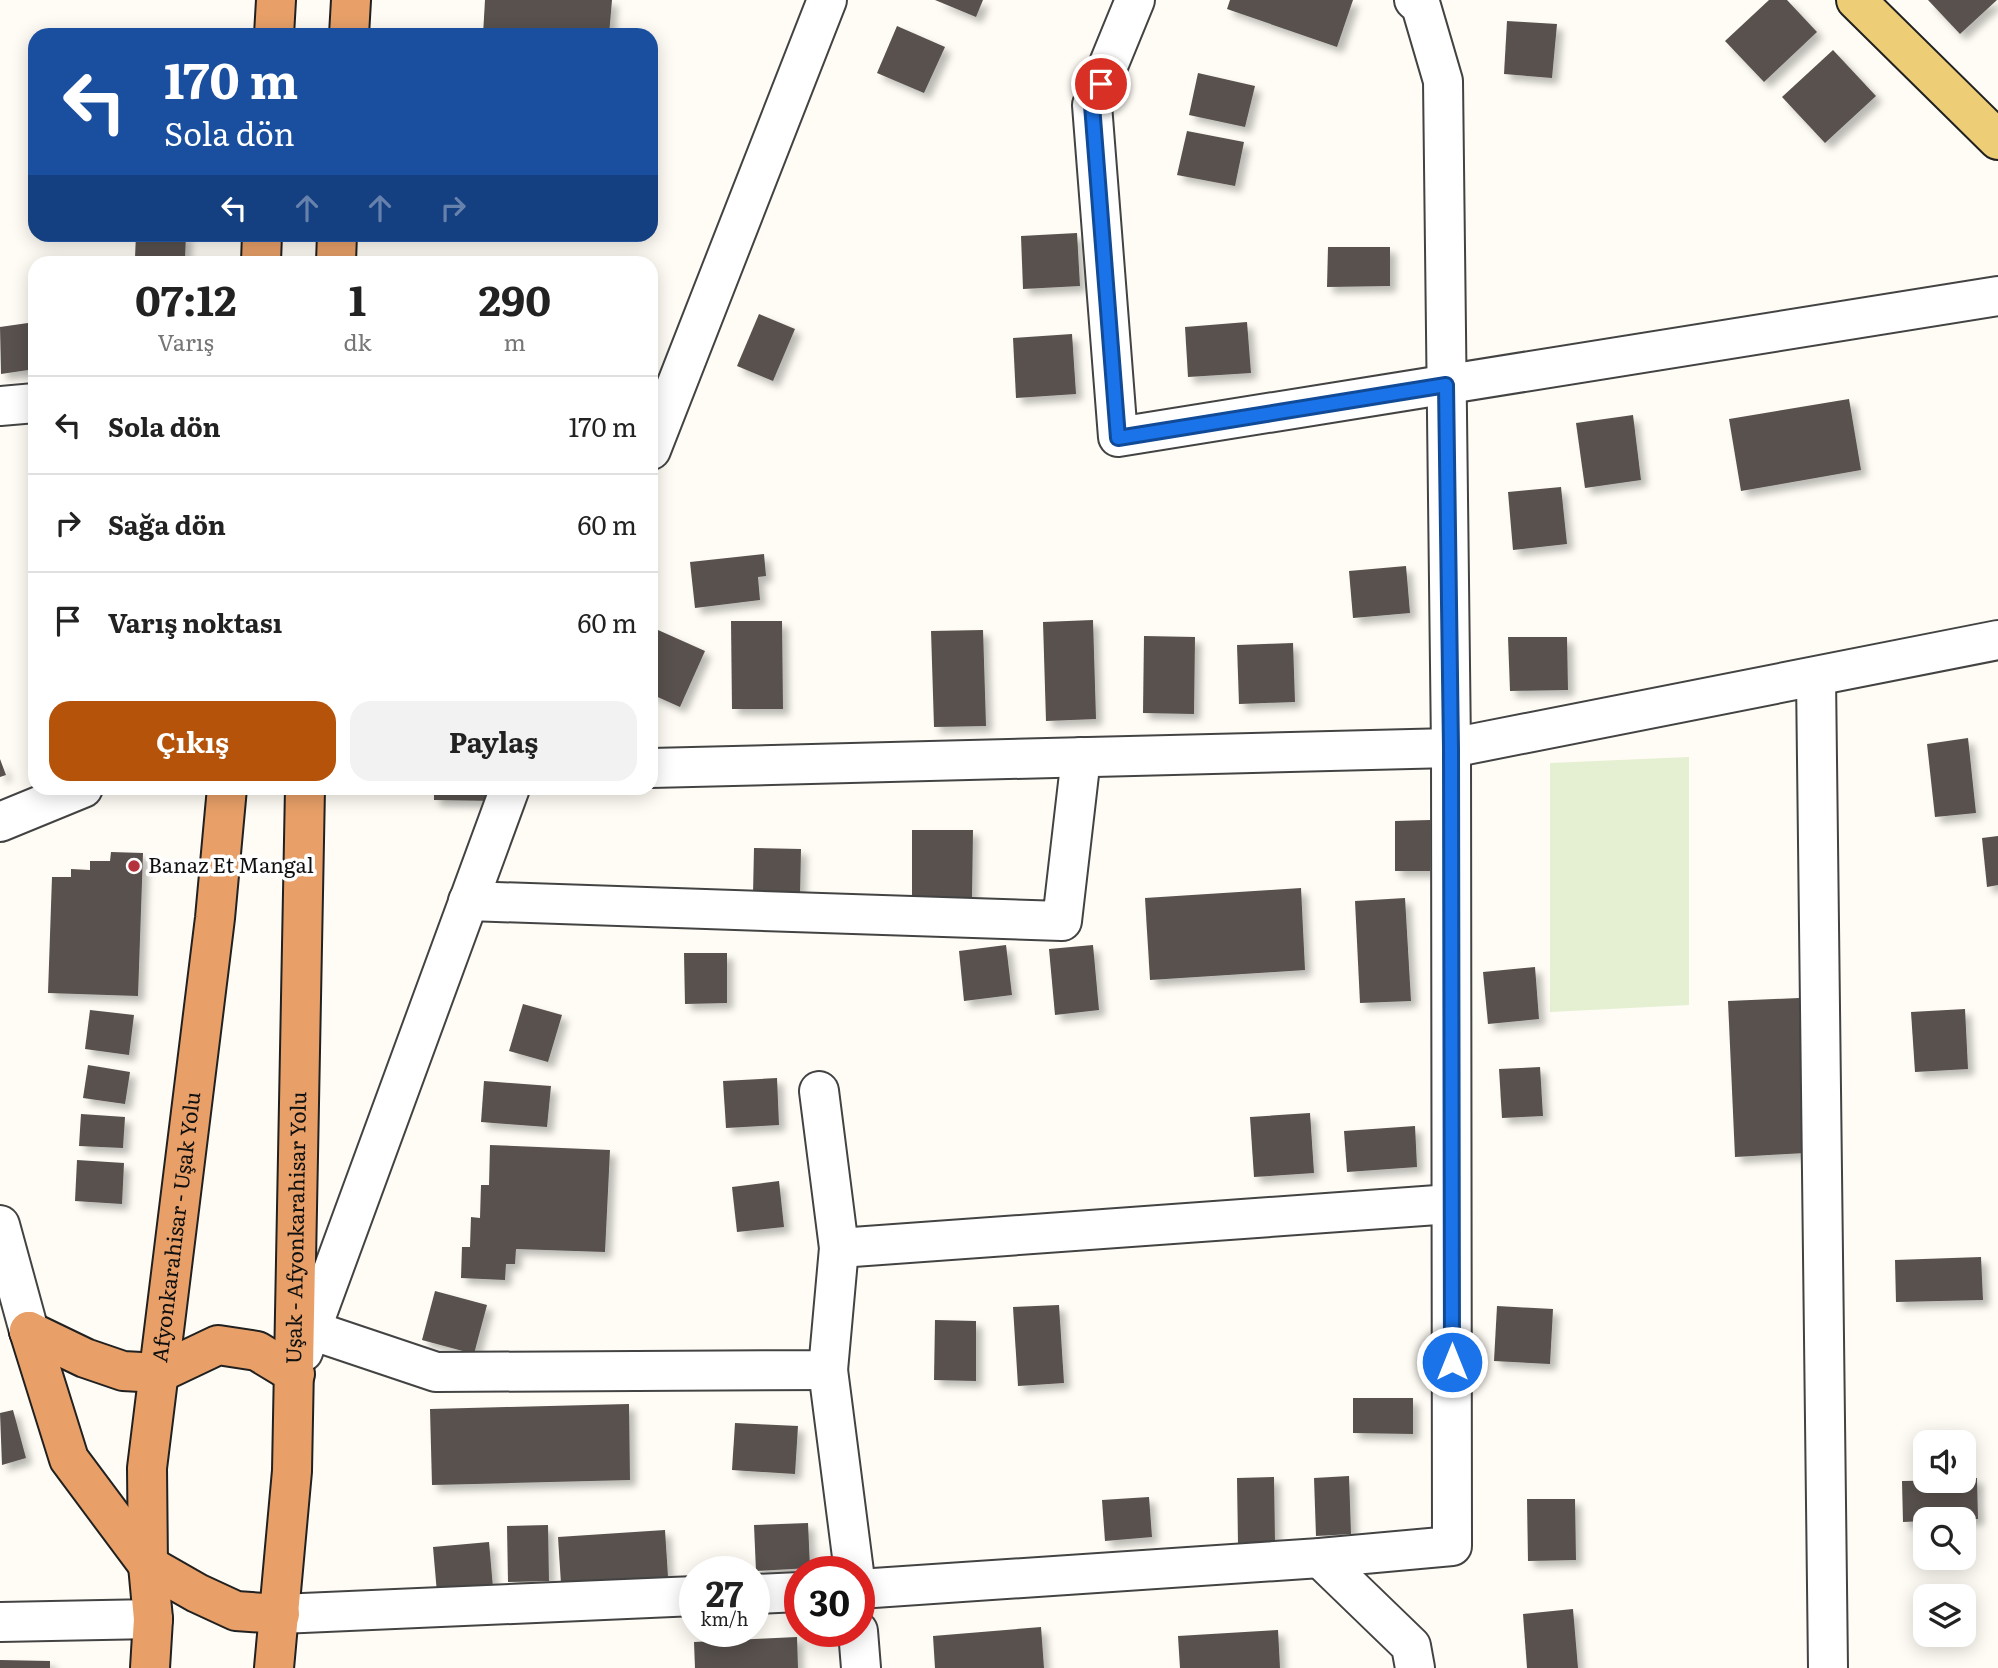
<!DOCTYPE html>
<html lang="tr">
<head>
<meta charset="utf-8">
<style>
	:root { --surface:#fff; --page:#f2f2f2; --text:#222; --muted:#767676; --line:#e0e0e0; --accent:#b45309 }
	body { margin:0; font-family:Literata,serif; background:var(--page); color:var(--text); height:100vh; display:flex; flex-direction:column; font-size:26px; white-space:nowrap }
	* { box-sizing:border-box; margin:0 }
	p { font-size:23px; color:var(--muted) }
	.icon { flex:none; width:38px; height:38px; fill:none; stroke:currentColor; stroke-width:2; stroke-linecap:round; stroke-linejoin:round }
	.map { position:relative; flex:1; overflow:hidden }
	.details { position:absolute; left:28px; top:256px; width:630px; height:539px; display:flex; flex-direction:column; background:var(--surface); border-radius:21px; box-shadow:0 4px 18px #0003 }
	.details>* { flex:none }
	.top-card { position:absolute; left:28px; top:28px; width:630px; height:214px; border-radius:21px; box-shadow:0 4px 18px #0003; background:#1a4fa0; color:#fff; overflow:hidden }
	.controls { position:absolute; left:1913px; top:1430px; display:grid; gap:14px }
	.controls a { display:grid; place-items:center; width:63px; height:63px; border-radius:14px; background:var(--surface); box-shadow:0 4px 18px #0003; font-size:35px }
	.speed { position:absolute; left:679px; top:1556px; display:flex; gap:14px; font-size:35px; font-weight:700; text-align:center }
	.speed>* { display:grid; place-content:center; width:91px; height:91px; border-radius:50%; background:var(--surface); box-shadow:0 4px 18px #0003; line-height:1 }
	.speed small { font-size:18px; font-weight:400 }
	.speed .limit { border:10px solid #d22; background:#fff; color:#111 }
	.pin { position:absolute; display:grid; place-items:center; width:60px; height:60px; color:#fff; margin:-30px; border:4px solid #fff; border-radius:50%; box-shadow:0 2px 7px #0007 }
	.me { position:absolute; width:77px; margin:-38px; rotate:0deg; stroke-linejoin:round; filter:drop-shadow(0 0 5px #0008) }
	.turn { display:flex; align-items:center; gap:24px; height:147px; padding:0 21px; font-size:32px }
	.turn .icon { width:91px; height:91px; stroke-width:2.5 }
	.turn b { display:block; font-size:49px; line-height:60px }
	.lanes { display:flex; align-items:center; height:66px; padding:0 21px; background:#0003; justify-content:center; gap:35px; direction:ltr }
	.lanes .off { opacity:.35 }
	.eta { display:flex; justify-content:space-evenly; align-items:center; height:119px; text-align:center }
	.eta b { font-size:42px; font-weight:700; line-height:49px }
	.primary-button { display:flex; gap:14px; margin-top:auto; padding:14px 21px }
	.primary-button a { flex:1; height:80px; border-radius:21px; background:var(--accent); color:#fff; font-size:28px; font-weight:700; line-height:80px; text-align:center }
	.primary-button a+a { background:var(--page); color:var(--text) }
	ul { padding:0; list-style:none }
	li { display:flex; align-items:center; gap:21px; height:98px; padding:0 21px; border-top:2px solid var(--line) }
	li div { flex:1 }
	li b { display:block; font-size:26px }
	li em { font-style:normal }
	.map>svg:first-child { display:block }
</style>
</head>
<body>
<div class="map">
<svg width="1998" height="1668" viewBox="0 0 1998 1668">
	<defs>
		<filter id="shadow"><feDropShadow dx="6" dy="6" stdDeviation="3.5" flood-color="#0004"/></filter>
	</defs>
	<rect width="100%" height="100%" fill="#fefcf4"/>
	<path fill="#e5efd1" d="M1689 757V1005L1550 1012V763Z"/>
	<g fill="#58514d" filter="url(#shadow)">
		<path d="M485 0H612L609 35H483Z"/>
		<path d="M935 0H983L976 17Z"/>
		<path d="M1230 0H1353L1337 47 1227 9Z"/>
		<path d="M1769 0H1787L1817 32 1764 82 1725 41Z"/>
		<path d="M1928 0H1997L1960 34Z"/>
		<path d="M1507 21 1557 24 1552 78 1504 74Z"/>
		<path d="M897 26 945 47 924 93 877 73Z"/>
		<path d="M100 31 154 33V35H100Z"/>
		<path d="M1833 50 1876 96 1825 143 1782 97Z"/>
		<path d="M1198 73 1255 86 1245 127 1189 115Z"/>
		<path d="M1187 131 1244 142 1235 186 1177 175Z"/>
		<path d="M1077 233 1080 286 1023 289 1021 236Z"/>
		<path d="M136 234H186L185 259 135 258Z"/>
		<path d="M1328 247H1390V286L1327 287Z"/>
		<path d="M759 314 795 329 773 381 737 366Z"/>
		<path d="M35 322V369L1 374 0 327Z"/>
		<path d="M1247 322 1251 373 1188 377 1185 327Z"/>
		<path d="M1072 334 1076 394 1016 398 1013 338Z"/>
		<path d="M1849 399 1861 470 1741 491 1729 419Z"/>
		<path d="M1633 415 1641 480 1585 488 1576 423Z"/>
		<path d="M1561 487 1567 544 1513 550 1508 492Z"/>
		<path d="M764 554 766 576 758 577 760 600 695 608 690 562Z"/>
		<path d="M1406 566 1410 613 1353 618 1349 571Z"/>
		<path d="M1093 620 1096 719 1046 721 1043 622Z"/>
		<path d="M731 621H782L783 709H732Z"/>
		<path d="M658 630 705 651 680 707 651 694V645Z"/>
		<path d="M983 630 986 726 934 727 931 631Z"/>
		<path d="M1144 636 1195 637 1194 714 1143 713Z"/>
		<path d="M1508 637H1567L1568 690 1510 691Z"/>
		<path d="M1293 643 1295 702 1239 704 1237 645Z"/>
		<path d="M1968 738 1976 813 1935 817 1927 744Z"/>
		<path d="M0 759 6 775 0 777Z"/>
		<path d="M434 788H498L497 801 434 800Z"/>
		<path d="M1430 820V871H1395V821Z"/>
		<path d="M912 830H973L972 898 912 897Z"/>
		<path d="M1998 836V885L1987 887 1982 838Z"/>
		<path d="M754 848 801 849 800 896 753 895Z"/>
		<path d="M111 852 143 853 138 996 48 993 52 877H71V869L90 870V861H110Z"/>
		<path d="M1301 888 1305 970 1150 980 1145 898Z"/>
		<path d="M1405 898 1411 1001 1360 1003 1355 901Z"/>
		<path d="M1006 945 1012 995 964 1001 959 951Z"/>
		<path d="M1093 945 1099 1010 1055 1015 1049 949Z"/>
		<path d="M684 953H727V1003L685 1004Z"/>
		<path d="M1535 967 1539 1019 1488 1024 1483 972Z"/>
		<path d="M1799 998 1805 1153 1735 1157 1728 1001Z"/>
		<path d="M523 1004 562 1015 548 1062 509 1051Z"/>
		<path d="M1965 1009 1968 1069 1915 1072 1911 1012Z"/>
		<path d="M90 1010 134 1015 129 1055 85 1049Z"/>
		<path d="M88 1065 130 1072 125 1104 83 1098Z"/>
		<path d="M1540 1067 1543 1116 1502 1118 1499 1069Z"/>
		<path d="M777 1078 779 1125 726 1128 723 1081Z"/>
		<path d="M484 1081 551 1086 547 1127 481 1122Z"/>
		<path d="M1310 1113 1314 1173 1254 1177 1250 1117Z"/>
		<path d="M81 1114 125 1117 123 1148 79 1146Z"/>
		<path d="M1415 1126 1417 1167 1347 1172 1344 1131Z"/>
		<path d="M490 1145 610 1150 605 1252 516 1249 515 1264H506L505 1280 461 1278 462 1247H470L471 1217 480 1218 481 1185H489Z"/>
		<path d="M77 1160 124 1163 122 1204 75 1201Z"/>
		<path d="M779 1181 784 1227 737 1232 732 1187Z"/>
		<path d="M1981 1257 1983 1300 1896 1302 1895 1260Z"/>
		<path d="M435 1291 487 1305 474 1354 422 1340Z"/>
		<path d="M1059 1305 1064 1383 1018 1386 1013 1307Z"/>
		<path d="M1497 1306 1553 1309 1550 1364 1494 1361Z"/>
		<path d="M935 1320 976 1321V1381L934 1380Z"/>
		<path d="M1353 1398H1413V1434L1353 1433Z"/>
		<path d="M629 1404 630 1480 432 1485 430 1409Z"/>
		<path d="M13 1410 26 1458 2 1465 0 1413Z"/>
		<path d="M735 1423 798 1426 795 1474 732 1470Z"/>
		<path d="M1349 1476 1351 1534 1316 1536 1314 1478Z"/>
		<path d="M1274 1477 1275 1542 1238 1543 1237 1478Z"/>
		<path d="M1964 1478H1977L1978 1519H1925V1521L1903 1522 1902 1481 1964 1480Z"/>
		<path d="M1149 1497 1152 1537 1105 1541 1102 1500Z"/>
		<path d="M1527 1499H1575L1576 1560 1528 1561Z"/>
		<path d="M808 1523 810 1568 756 1571 754 1525Z"/>
		<path d="M548 1525 549 1581 508 1582 507 1526Z"/>
		<path d="M665 1530 668 1577 561 1584 558 1537Z"/>
		<path d="M489 1542 493 1588 437 1593 433 1547Z"/>
		<path d="M1573 1609 1578 1668H1527L1523 1614Z"/>
		<path d="M1041 1627 1044 1668H935L933 1636Z"/>
		<path d="M1278 1630 1280 1668H1180L1178 1636Z"/>
		<path d="M797 1637 798 1668H695L694 1642Z"/>
		<path d="M0 1660 50 1661V1668H0Z"/>
	</g>
	<g fill="none" stroke-linecap="round" stroke-linejoin="round">
		<defs>
			<g id="minor">
				<path d="M1135 0 1092 105 1118 437 1998 296"/>
				<path d="M0 406 35 403"/>
				<path d="M651 450 827 0"/>
				<path d="M1816 677 1828 1668"/>
				<path d="M651 768 1451 748 1998 640"/>
				<path d="M0 822 83 788"/>
				<path d="M468 901 1062 921 1081 757"/>
				<path d="M0 1225 29 1331"/>
				<path d="M839 1248 1451 1204"/>
				<path d="M311 1330 436 1372 828 1370 839 1248 819 1091"/>
				<path d="M303 1352 510 788"/>
				<path d="M828 1370 854 1572"/>
				<path d="M1320 1558 1411 1646 1415 1668"/>
				<path d="M859 1589 1320 1558 1452 1546 1451 748 1443 81 1421 6 1414 0"/>
				<path d="M754 1594 800 1592"/>
				<path d="M280 1614 695 1596"/>
				<path d="M0 1622 153 1619"/>
				<path d="M858 1631 861 1668"/>
			</g>
			<path id="major" d="M1856 0 1998 140"/>
			<g id="highway">
				<path d="M274 35 276 0"/>
				<path d="M349 35 351 0"/>
				<path d="M261 262 262 234"/>
				<path d="M336 262 337 234"/>
				<path d="M29 1331 69 1459 148 1565 197 1593 236 1611 280 1614"/>
				<path d="M29 1331 85 1358 123 1371 159 1373 218 1345 257 1351 295 1374"/>
				<path id="s1" d="M150 1668 153 1619 148 1565 147 1468 215 918 227 788"/>
				<path id="s2" d="M274 1668 292 1471 305 788"/>
			</g>
		</defs>
		<use href="#minor" stroke="#434343" stroke-width="42"/>
		<use href="#major" stroke="#212121" stroke-width="42"/>
		<use href="#highway" stroke="#212121" stroke-width="42"/>
		<use href="#minor" stroke="#fff" stroke-width="38"/>
		<use href="#major" stroke="#edcd76" stroke-width="38"/>
		<use href="#highway" stroke="#e8a068" stroke-width="38"/>
	</g>
	<g fill="none" stroke-linecap="round" stroke-linejoin="round">
		<defs>
			<path id="route" d="M1101 84 1092 105 1118 438 1446 385 1451 748 1452 1362"/>
		</defs>
		<use href="#route" stroke="#114b97" stroke-width="18"/>
		<use href="#route" stroke="#1a73e8" stroke-width="12"/>
	</g>
	<circle fill="#b5333c" stroke="#fff" stroke-width="2.5" cx="134" cy="866" r="7"/>
	<g text-anchor="middle" stroke-width="7" stroke-linejoin="round" paint-order="stroke">
		<g font-size="21" fill="#101010" stroke="#fff" text-anchor="start">
			<text x="148" y="873">Banaz Et Mangal</text>
		</g>
		<g font-size="21" fill="#101010" stroke="#fff">
			<text dy="7" stroke="none"><textPath href="#s1" startOffset="443">Afyonkarahisar - Uşak Yolu</textPath></text>
			<text dy="7" stroke="none"><textPath href="#s2" startOffset="441">Uşak - Afyonkarahisar Yolu</textPath></text>
		</g>
	</g>
</svg>
<div class="controls">
<a><svg class="icon" aria-label="sound" viewBox="0 0 24 24"><path d="M4 9h4l5-4v14l-5-4H4zM17 9q2 3 0 6"/></svg></a>
<a><svg class="icon" aria-label="search" viewBox="0 0 24 24"><circle cx="10" cy="10" r="6"/><path d="M15 15l6 6"/></svg></a>
<a><svg class="icon" aria-label="layers" viewBox="0 0 24 24"><path d="M12 4l9 5-9 5-9-5zM3 14l9 5 9-5"/></svg></a>
</div>
<div class="speed"><div>27<small>km/h</small></div><div class="limit">30</div></div>
<div class="pin" style="left:1101px;top:84px;background:#d93025"><svg class="icon" aria-label="arrive" viewBox="0 0 24 24"><path d="M6 21V4h12l-3 4 3 4H6"/></svg></div>
<svg class="me" style="left:1452px;top:1362px" viewBox="-20 -20 40 40"><circle r="17" fill="#1a73e8" stroke="#fff" stroke-width="3"/><path d="M0-11L8 9 0 5-8 9z" fill="#fff"/></svg>
<div class="top-card">
<div class="turn"><svg class="icon" aria-label="left" viewBox="0 0 24 24"><path d="M17 20v-9H6M10 6l-5 5 5 5"/></svg><div><b>170 m</b>Sola dön</div></div>
<div class="lanes"><svg class="icon" aria-label="left" viewBox="0 0 24 24"><path d="M17 20v-9H6M10 6l-5 5 5 5"/></svg><svg class="icon off" aria-label="ahead" viewBox="0 0 24 24"><path d="M12 20V5M6 11l6-6 6 6"/></svg><svg class="icon off" aria-label="ahead" viewBox="0 0 24 24"><path d="M12 20V5M6 11l6-6 6 6"/></svg><svg class="icon off" aria-label="right" viewBox="0 0 24 24"><path d="M7 20v-9h11M14 6l5 5-5 5"/></svg></div>
</div>
<section class="details">
<div class="eta">
<div><b>07:12</b><p>Varış</p></div>
<div><b>1</b><p>dk</p></div>
<div><b>290</b><p>m</p></div>
</div>
<ul>
<li><svg class="icon" aria-label="left" viewBox="0 0 24 24"><path d="M17 20v-9H6M10 6l-5 5 5 5"/></svg><div><b>Sola dön</b></div><em>170 m</em></li>
<li><svg class="icon" aria-label="right" viewBox="0 0 24 24"><path d="M7 20v-9h11M14 6l5 5-5 5"/></svg><div><b>Sağa dön</b></div><em>60 m</em></li>
<li><svg class="icon" aria-label="arrive" viewBox="0 0 24 24"><path d="M6 21V4h12l-3 4 3 4H6"/></svg><div><b>Varış noktası</b></div><em>60 m</em></li>
</ul>
<div class="primary-button"><a>Çıkış</a><a>Paylaş</a></div>
</section>
</div>
</body>
</html>
